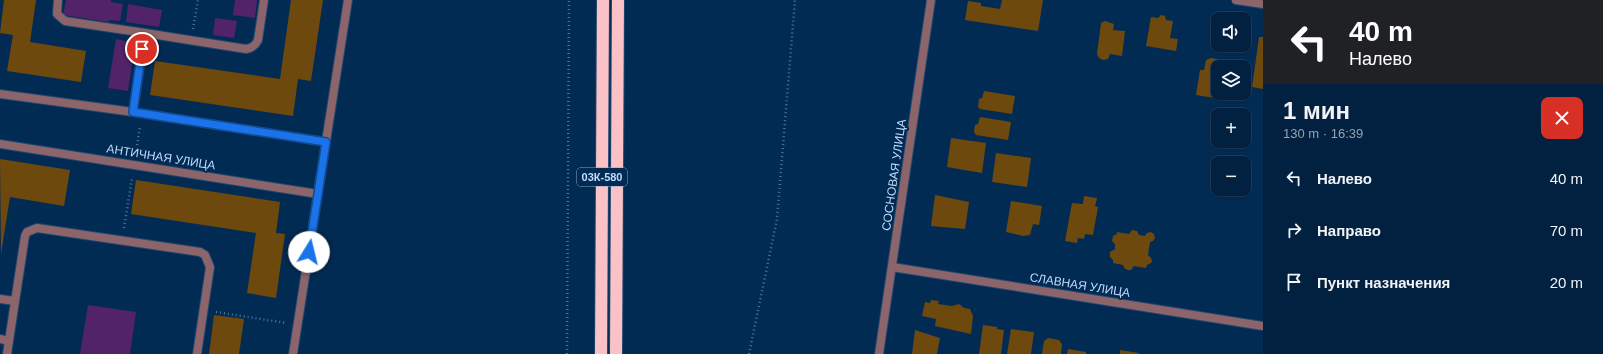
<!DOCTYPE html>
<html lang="ru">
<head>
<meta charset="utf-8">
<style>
	:root { --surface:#02203f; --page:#0c2846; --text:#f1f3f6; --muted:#96a3b0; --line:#233e59 }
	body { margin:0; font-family:Arial,sans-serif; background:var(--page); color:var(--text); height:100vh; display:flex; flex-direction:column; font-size:15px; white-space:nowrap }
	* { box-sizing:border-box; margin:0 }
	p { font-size:13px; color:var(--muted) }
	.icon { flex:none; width:22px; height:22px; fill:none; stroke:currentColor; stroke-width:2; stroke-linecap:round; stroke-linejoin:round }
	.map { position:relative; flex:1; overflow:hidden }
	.side { display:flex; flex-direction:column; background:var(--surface); width:340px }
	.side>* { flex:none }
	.top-card { background:#202124; color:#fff; overflow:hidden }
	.tools { position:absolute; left:1211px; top:12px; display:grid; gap:8px }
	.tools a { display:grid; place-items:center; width:40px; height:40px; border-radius:8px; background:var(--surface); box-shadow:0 1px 3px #0004,0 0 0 1px var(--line); font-size:20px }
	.pin { position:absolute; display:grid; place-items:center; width:34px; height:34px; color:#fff; margin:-17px; border:2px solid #fff; border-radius:50%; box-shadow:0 1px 4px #0007 }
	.me { position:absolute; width:44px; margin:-22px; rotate:9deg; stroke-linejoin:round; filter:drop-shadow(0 0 3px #0008) }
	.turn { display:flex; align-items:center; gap:14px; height:84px; padding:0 20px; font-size:18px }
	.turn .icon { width:52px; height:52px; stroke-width:2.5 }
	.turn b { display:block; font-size:28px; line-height:34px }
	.round { display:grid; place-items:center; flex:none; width:42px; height:42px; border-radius:8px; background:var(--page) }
	.overview { display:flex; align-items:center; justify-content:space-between; height:68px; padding:0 20px }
	h1 { font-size:24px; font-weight:700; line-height:30px }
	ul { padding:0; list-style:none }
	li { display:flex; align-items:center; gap:12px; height:52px; padding:0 20px }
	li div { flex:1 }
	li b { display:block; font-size:15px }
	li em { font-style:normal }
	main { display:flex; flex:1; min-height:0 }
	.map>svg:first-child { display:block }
</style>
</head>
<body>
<main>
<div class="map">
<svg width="1263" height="354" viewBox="0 0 1263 354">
	<rect width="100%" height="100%" fill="#022b54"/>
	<g fill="#532369">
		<path d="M66 0H111V2L123 4 120 21 109 20V22L63 15Z"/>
		<path d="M235 0H257L255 18 233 15Z"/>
		<path d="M128 4 162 10 159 27 126 22Z"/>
		<path d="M215 18 237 21 234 38 213 35Z"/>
		<path d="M116 39 135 43 128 91 108 88Z"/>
		<path d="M88 305 136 312 130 354H80Z"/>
	</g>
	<g fill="#6e490d">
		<path d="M4 0H36L30 42 86 51 81 82 7 71 13 35 0 33Z"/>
		<path d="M291 0H323L311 81 298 79 293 116 150 95 155 61 280 79Z"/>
		<path d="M1002 0H1043L1038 31 965 20 968 1 981 3V6L1000 9Z"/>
		<path d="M1161 15 1165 16 1166 20 1173 21 1170 38 1178 39 1176 51 1146 46 1151 17 1158 18Z"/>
		<path d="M1105 21 1114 24 1113 30 1125 31 1122 56 1110 54 1108 59 1103 60 1099 58 1097 54 1101 23Z"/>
		<path d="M1259 37H1263V89L1252 87Z"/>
		<path d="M1211 58 1230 61 1232 64 1234 65V67H1218V93H1234L1233 101 1196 95 1200 70H1204L1206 60Z"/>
		<path d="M984 91 1015 96 1012 114 980 109 978 107 979 99 982 98Z"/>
		<path d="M980 117 1011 122 1008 140 976 135 974 132 975 125 978 124Z"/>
		<path d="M951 138 986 143 982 173 947 167Z"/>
		<path d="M996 153 1031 158 1027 187 992 182Z"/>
		<path d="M0 159 70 170 64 206 10 197 1 254Z"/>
		<path d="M136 180 280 202 276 233 285 234 276 298 247 293 256 233 131 214Z"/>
		<path d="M935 195 969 202 965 229 931 226Z"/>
		<path d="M1084 196 1097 198 1095 206 1098 207 1093 235 1085 234 1084 239 1078 238 1077 243 1065 241 1072 203 1083 204Z"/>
		<path d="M1011 201 1042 206 1039 225 1033 224 1030 235 1023 236 1006 232Z"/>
		<path d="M1132 230 1137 231 1139 235 1145 236 1147 233 1151 232 1154 234 1155 238 1153 241 1150 242 1148 255 1151 258 1152 261 1151 263 1147 265 1146 268 1134 266 1131 270H1128L1125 269 1123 265 1113 263V260L1110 257V252L1115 249V244L1112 241 1113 236 1117 234V232L1129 234Z"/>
		<path d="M931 300 939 301 938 304 952 306 959 304 964 308 970 309 973 316 971 334 935 326 936 319 922 316 925 302 930 303Z"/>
		<path d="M214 315 244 319 239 354H209Z"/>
		<path d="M983 325 997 327V329L1004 330 1001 354H979Z"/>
		<path d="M1011 329 1034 332 1031 354H1007Z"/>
		<path d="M915 330 940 338 937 354H912Z"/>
		<path d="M1048 338 1059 340 1062 344 1061 354H1042L1044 341Z"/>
		<path d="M1068 349 1086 352V354H1067Z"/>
		<path d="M1120 350 1139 353V354H1120Z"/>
	</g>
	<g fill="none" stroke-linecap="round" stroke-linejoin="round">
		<defs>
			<g id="lane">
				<path d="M58 0 57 14 65 21 145 33"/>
				<path d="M0 94 133 112 326 142"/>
				<path d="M133 112 145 33 246 49C252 48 255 46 258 40L264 0"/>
				<path d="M0 299 15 301"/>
				<path d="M0 339 9 341"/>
				<path d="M7 354 25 236 27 232 37 228 200 252 205 255 210 267 197 354"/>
			</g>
			<g id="street">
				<path d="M1236 0 1263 4"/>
				<path d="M0 144 318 194"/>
				<path d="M892 267 1263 326"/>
				<path d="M293 354 348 0"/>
				<path d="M879 354 931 0"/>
			</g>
			<g id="highway">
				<path d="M601 354 603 0"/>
				<path d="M616 354 618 0"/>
			</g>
		</defs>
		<use href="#lane" stroke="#20476f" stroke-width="10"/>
		<use href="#street" stroke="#20476f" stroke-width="10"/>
		<use href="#highway" stroke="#20476f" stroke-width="14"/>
		<g stroke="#507399" stroke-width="2.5" stroke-dasharray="1 3" stroke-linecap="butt">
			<path d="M193 29 198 0"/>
			<path d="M136 153 140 126"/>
			<path d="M124 228 132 178"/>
			<path d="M216 312 286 323"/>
			<path d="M567 354 569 0"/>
			<path d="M749 354 777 219 795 0"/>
		</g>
		<use href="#lane" stroke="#8b6569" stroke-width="8"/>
		<use href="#street" stroke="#8b6569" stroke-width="8"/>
		<use href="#highway" stroke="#fac2c6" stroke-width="12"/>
	</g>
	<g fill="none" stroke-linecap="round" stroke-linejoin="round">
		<defs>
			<path id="route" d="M142 49 133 112 326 142 309 252"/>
		</defs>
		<use href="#route" stroke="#114b97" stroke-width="10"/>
		<use href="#route" stroke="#1a73e8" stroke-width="7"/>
	</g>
	<g text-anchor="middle" stroke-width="4" stroke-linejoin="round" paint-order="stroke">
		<rect fill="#022b54" stroke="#87a6ca" stroke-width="1" x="577" y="168" width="50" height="18" rx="3"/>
		<g font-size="11" font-weight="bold" fill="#c0dbfc">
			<text x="602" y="181">03К-580</text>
		</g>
		<g font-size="12" fill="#c0dbfc" stroke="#022b54">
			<text transform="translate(161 157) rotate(9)" y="4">АНТИЧНАЯ УЛИЦА</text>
			<text transform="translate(894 175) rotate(-82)" y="4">СОСНОВАЯ УЛИЦА</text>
			<text transform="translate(1080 285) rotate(9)" y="4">СЛАВНАЯ УЛИЦА</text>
		</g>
	</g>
</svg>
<div class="tools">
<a><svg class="icon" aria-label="sound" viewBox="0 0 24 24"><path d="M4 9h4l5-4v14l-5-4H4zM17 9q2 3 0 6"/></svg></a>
<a><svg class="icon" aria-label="layers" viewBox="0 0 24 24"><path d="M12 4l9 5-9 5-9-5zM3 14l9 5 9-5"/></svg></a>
<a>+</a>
<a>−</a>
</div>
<div class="pin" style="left:142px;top:49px;background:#d93025"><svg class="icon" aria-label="arrive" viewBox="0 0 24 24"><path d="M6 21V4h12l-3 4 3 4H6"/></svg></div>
<svg class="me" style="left:309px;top:252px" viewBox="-20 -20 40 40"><circle r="19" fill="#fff"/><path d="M0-13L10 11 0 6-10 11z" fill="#1a73e8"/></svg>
</div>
<section class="side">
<div class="top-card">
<div class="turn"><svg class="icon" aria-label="left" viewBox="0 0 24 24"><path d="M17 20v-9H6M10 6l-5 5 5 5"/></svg><div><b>40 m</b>Налево</div></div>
</div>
<div class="overview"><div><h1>1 мин</h1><p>130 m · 16:39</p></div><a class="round" style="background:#d93025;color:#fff"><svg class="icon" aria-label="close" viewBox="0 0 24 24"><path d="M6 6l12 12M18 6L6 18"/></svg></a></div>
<ul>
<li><svg class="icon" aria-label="left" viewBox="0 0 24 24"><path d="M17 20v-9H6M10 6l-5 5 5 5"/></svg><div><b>Налево</b></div><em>40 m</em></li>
<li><svg class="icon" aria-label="right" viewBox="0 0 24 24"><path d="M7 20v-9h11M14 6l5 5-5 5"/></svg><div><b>Направо</b></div><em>70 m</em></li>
<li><svg class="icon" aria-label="arrive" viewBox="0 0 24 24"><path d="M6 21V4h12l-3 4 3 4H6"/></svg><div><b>Пункт назначения</b></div><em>20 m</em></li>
</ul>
</section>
</main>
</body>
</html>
